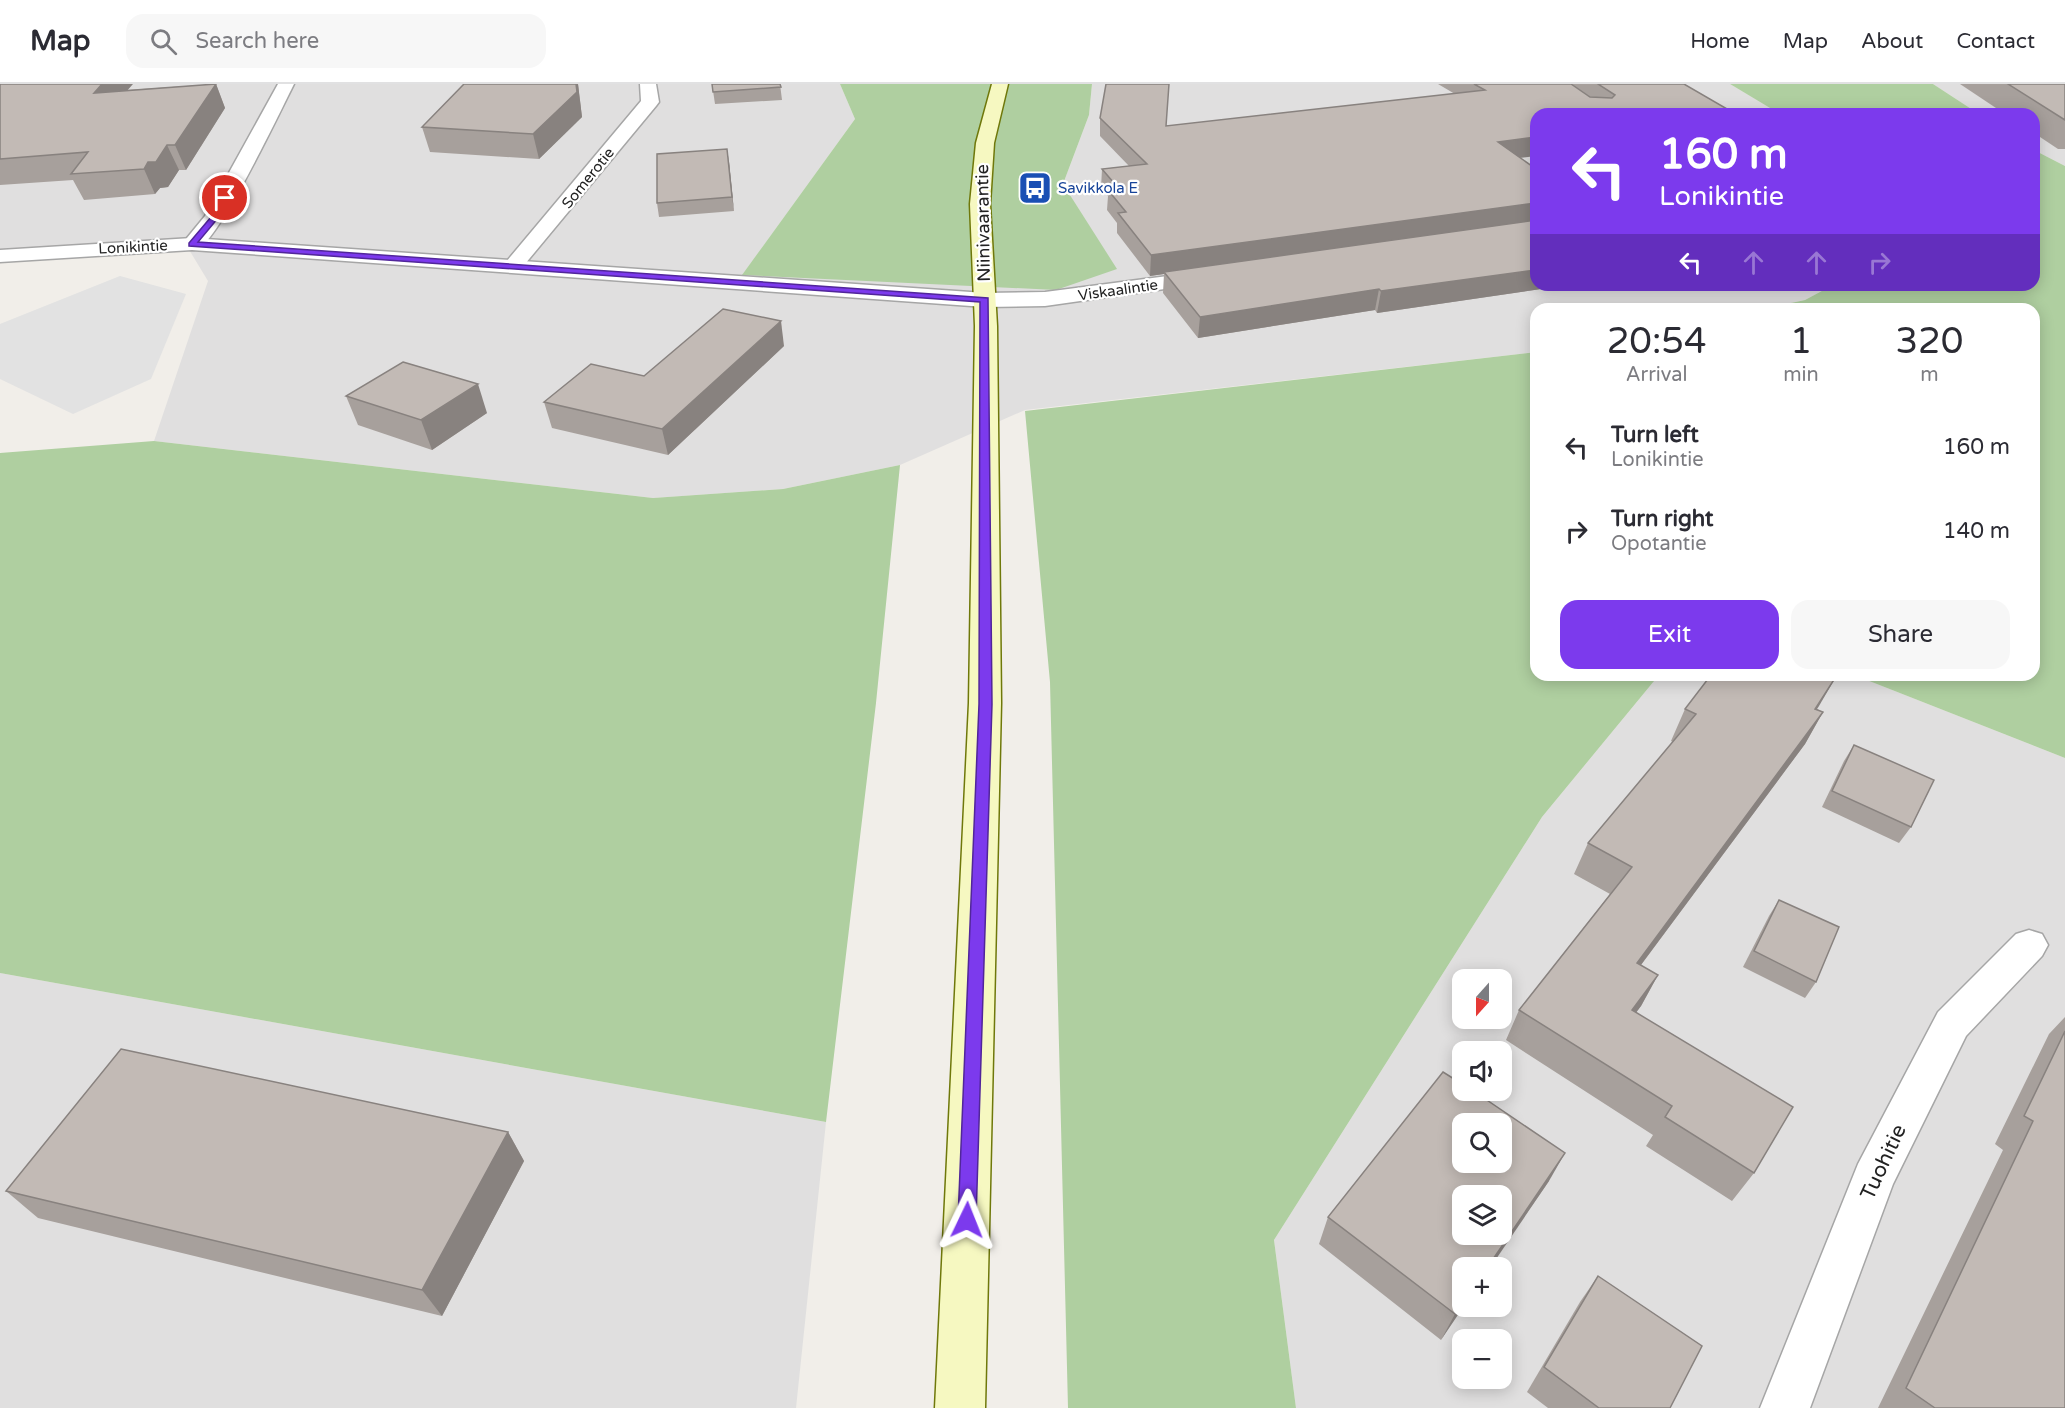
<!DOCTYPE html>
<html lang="en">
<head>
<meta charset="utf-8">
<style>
	:root { --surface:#fff; --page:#f7f7f7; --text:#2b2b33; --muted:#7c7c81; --line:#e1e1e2; --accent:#7c3aed }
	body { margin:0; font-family:"Varela Round",sans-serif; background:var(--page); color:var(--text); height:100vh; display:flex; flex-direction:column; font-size:22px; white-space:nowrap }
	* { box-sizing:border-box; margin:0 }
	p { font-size:20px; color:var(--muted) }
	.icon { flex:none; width:33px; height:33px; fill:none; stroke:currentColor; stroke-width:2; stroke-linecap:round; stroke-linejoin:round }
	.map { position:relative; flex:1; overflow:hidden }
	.details { position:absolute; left:1530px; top:219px; width:510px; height:378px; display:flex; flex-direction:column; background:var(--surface); border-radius:18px; box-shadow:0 3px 15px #0003 }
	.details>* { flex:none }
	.top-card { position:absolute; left:1530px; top:24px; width:510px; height:183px; border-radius:18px; box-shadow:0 3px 15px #0003; background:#7c3aed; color:#fff; overflow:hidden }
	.needle { width:39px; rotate:201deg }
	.tools { position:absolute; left:1452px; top:885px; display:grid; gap:12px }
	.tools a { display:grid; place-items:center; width:60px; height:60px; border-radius:12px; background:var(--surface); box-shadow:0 3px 15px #0003; font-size:30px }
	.pin { position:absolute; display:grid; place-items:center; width:51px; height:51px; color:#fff; margin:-26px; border:3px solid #fff; border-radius:50%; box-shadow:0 2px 6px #0007 }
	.me { position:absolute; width:66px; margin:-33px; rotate:2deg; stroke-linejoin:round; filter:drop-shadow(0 0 4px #0008) }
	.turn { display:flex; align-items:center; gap:21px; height:126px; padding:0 30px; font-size:27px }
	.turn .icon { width:78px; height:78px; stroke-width:2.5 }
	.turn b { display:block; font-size:42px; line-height:51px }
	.lanes { display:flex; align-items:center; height:57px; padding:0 30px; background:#0003; justify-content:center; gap:30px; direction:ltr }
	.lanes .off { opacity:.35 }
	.eta { display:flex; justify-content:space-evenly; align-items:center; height:102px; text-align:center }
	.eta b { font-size:36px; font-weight:600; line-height:42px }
	.action { display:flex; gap:12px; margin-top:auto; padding:12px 30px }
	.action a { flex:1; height:69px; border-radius:18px; background:var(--accent); color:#fff; font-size:24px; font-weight:600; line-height:69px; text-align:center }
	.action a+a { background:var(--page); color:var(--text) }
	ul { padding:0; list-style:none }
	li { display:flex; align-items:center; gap:18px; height:84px; padding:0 30px }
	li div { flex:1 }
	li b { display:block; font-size:22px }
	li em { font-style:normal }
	header { display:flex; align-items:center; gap:36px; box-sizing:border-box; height:84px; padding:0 30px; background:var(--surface); border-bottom:2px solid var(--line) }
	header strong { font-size:28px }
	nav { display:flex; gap:33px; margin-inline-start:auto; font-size:21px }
	.search { width:420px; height:54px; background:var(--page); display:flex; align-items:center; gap:15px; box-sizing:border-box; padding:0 21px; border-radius:18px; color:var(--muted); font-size:22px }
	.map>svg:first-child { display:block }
</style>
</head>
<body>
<header>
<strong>Map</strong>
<div class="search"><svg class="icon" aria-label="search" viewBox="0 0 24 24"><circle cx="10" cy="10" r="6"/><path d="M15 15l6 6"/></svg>Search here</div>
<nav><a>Home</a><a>Map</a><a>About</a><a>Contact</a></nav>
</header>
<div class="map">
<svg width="2065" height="1324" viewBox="0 0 2065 1324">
	<rect width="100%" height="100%" fill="#f1eee9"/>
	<g fill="#e0dfdf" fill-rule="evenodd">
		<path d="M0 0H840L855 35 743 190 1116 185 1063 100 1089 31 1092 0H1730L1780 30H1536V201H1833L1805 216 1763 225H1536V268L1025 326 900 381 783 405 653 414 154 357 208 197 188 164 0 175Z"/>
		<path d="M1933 0H2065V82L2034 66V30H1979Z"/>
		<path d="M1659 591H1854L2065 674V1324H1296L1274 1156 1542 733ZM1462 896H1502V934H1462ZM1462 968H1502V1006H1462ZM1462 1040H1502V1078H1462ZM1462 1112H1502V1150H1462ZM1462 1184H1502V1222H1462ZM1462 1256H1502V1294H1462Z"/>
		<path d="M0 889 826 1038 796 1324H0Z"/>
	</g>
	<g fill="#afcfa0">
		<path d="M840 0H1092L1089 31 1063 100 1117 185 1056 206 742 191 855 35Z"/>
		<path d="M1730 0H1933L1979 30H1780Z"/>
		<path d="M2034 66 2065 82V674L1854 591H2034V225H1763L1805 216 1833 201H2034Z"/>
		<path d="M1536 268V591H1659L1542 733 1274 1156 1296 1324H1068L1050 598 1025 327Z"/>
		<path d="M154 357 653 414 783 405 900 381 876 619 826 1038 0 889V369Z"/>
	</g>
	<path fill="#e2e2e2" d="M120 192 186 210 151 295 73 330 0 295V240Z"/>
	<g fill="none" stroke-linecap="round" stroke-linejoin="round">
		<defs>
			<g id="minor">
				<path d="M278 0H294C279 30 221 152 198 165 194 167 189 165 185 164L182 160 205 132Z"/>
				<path d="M640 0H656L659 18 656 22 520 186 513 188 506 186 502 182 506 178 641 17Z"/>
				<path d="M1206 187 1214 188 1217 193 1214 198 1045 222 985 223 977 221 974 216 977 211 985 209 1045 208Z"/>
				<path d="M2029 846 2042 850 2048 861 2042 872 1966 952 1893 1100 1810 1324H1760L1858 1080 1938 928 2016 850Z"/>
			</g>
			<path id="tertiary" d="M192 154 985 209 993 211 996 216 993 221 985 223 192 166 0 178V166Z"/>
			<path id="secondary" d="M992 0H1008L994 59 990 120 997 242 1001 619 985 1324H935L969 619 975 242 970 120 976 59Z"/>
		</defs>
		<use href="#minor" stroke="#a6a6a6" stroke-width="3"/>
		<use href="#tertiary" stroke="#a6a6a6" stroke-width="3"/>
		<use href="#secondary" stroke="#6f780a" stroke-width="3"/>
		<use href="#minor" fill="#fff" fill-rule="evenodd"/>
		<use href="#tertiary" fill="#fff" fill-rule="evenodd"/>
		<use href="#secondary" fill="#f6f8c1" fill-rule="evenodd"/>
	</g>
	<g fill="#a7a09c">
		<path d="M0 0 127 6 216 0 225 24 186 86H179L168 103 160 104 155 110 84 116 73 96 0 101Z"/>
		<path d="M464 0H578L582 33 539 75 430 68 422 43Z"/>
		<path d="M712 0H780L782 16 715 20Z"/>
		<path d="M1438 0H1684L1734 29V30H1536L1520 74 1536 201H1568L1377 229 1375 226 1198 254 1163 209 1164 190 1150 192 1117 149V139L1107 126 1108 112 1101 104 1102 85 1129 82 1100 52V34L1166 42 1455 10Z"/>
		<path d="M1960 0H2065V65H2058L2034 49V30H2005Z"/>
		<path d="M729 78 734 127 659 133 657 119Z"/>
		<path d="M784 262 668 371 552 344 544 318 644 292Z"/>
		<path d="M346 312 487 329 432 366 358 341Z"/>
		<path d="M1685 625H1817L1823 628 1805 660 1641 881 1658 891 1641 922 1636 928 1754 1089 1732 1117 1646 1062 1653 1051 1506 956 1519 926 1610 810 1574 790 1588 759 1673 658 1671 657Z"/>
		<path d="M1854 661 1911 743 1899 759 1822 723 1844 677Z"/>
		<path d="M1779 816 1816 898 1805 914 1743 883 1769 832Z"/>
		<path d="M2065 933V1324H1878L2003 1066 1995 1060 2049 950Z"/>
		<path d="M508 1048 524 1077 442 1232 38 1134 6 1107Z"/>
		<path d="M1549 1097 1462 1222 1441 1256 1319 1160 1328 1133Z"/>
		<path d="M1598 1192 1670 1324H1548L1527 1308 1580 1218Z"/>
	</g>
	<g fill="#88827f">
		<path d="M102 0H133L105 32 94 9Z"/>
		<path d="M216 0 225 24 186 86 175 61Z"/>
		<path d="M576 0H578L582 33 539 75 533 50Z"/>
		<path d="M1536 53V72L1493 77 1498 58Z"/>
		<path d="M167 61 179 86 168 103 160 104 155 110 144 85 148 78Z"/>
		<path d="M727 65 729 78 734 127 732 113Z"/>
		<path d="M1536 119V139L1164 188V190L1150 192 1151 171Z"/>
		<path d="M1536 186V201H1568L1377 229 1381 207Z"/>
		<path d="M1379 205 1375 226 1198 254 1200 233Z"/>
		<path d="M781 237 784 262 668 371 662 345Z"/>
		<path d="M478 300 487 329 432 366 421 336Z"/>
		<path d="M1837 591 1819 622 1797 656 1815 625Z"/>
		<path d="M1823 628 1805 660 1620 909 1637 879Z"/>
		<path d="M1658 891 1641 922 1616 956 1632 926Z"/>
		<path d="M508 1048 524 1077 442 1232 422 1206Z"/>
		<path d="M1565 1069 1549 1097 1490 1184H1487Z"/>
		<path d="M1462 1219V1222H1464L1441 1256 1455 1230Z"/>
	</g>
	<g fill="#c2bab5" stroke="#88827f" stroke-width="1.5" fill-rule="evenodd">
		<path d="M0 0H102L94 9 216 0 175 61H167L156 78H148L144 85 71 90 88 68 0 75Z"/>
		<path d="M464 0H576L577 8 533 50 422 43Z"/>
		<path d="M712 0H780L781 3 713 8Z"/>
		<path d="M1106 0H1169L1166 42 1485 6 1474 0H1571L1590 13 1612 14 1615 11 1598 0H1684L1734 29 1724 30H1536V53L1498 58 1536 85V119L1151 171 1118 129 1126 128 1108 106 1119 105 1102 85 1147 80 1100 34Z"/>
		<path d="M2008 0H2065V36Z"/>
		<path d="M727 65 732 113 657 119V70Z"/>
		<path d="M1536 136V186L1381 207 1379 205 1200 233 1164 188Z"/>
		<path d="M723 225 781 237 662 345 544 318 591 280 644 292Z"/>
		<path d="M403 278 478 300 421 336 346 312Z"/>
		<path d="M1711 591H1837L1815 625 1823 628 1637 879 1658 891 1632 926 1793 1023 1754 1089 1665 1033 1672 1022 1519 926 1632 783 1588 759 1696 630 1685 625Z"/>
		<path d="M1854 661 1934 696 1911 743 1832 707Z"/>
		<path d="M1779 816 1839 843 1816 898 1754 867Z"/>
		<path d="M2065 947V1324H1935L1906 1304 2033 1037 2024 1032Z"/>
		<path d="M121 965 508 1048 422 1206 6 1107Z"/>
		<path d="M1443 988 1462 1000V1006H1472L1565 1069 1487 1184H1462V1219L1455 1230 1328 1133ZM1462 1040H1502V1078H1462ZM1462 1112H1502V1150H1462Z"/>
		<path d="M1598 1192 1702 1262 1670 1324H1599L1544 1283Z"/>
	</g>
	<path fill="#7c3aed" stroke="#51269a" stroke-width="1.5" d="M225 111 229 114 218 134 198 158 988 214 992 620 976 1136 973 1142 967 1145 960 1142 958 1136 979 620 980 218 189 162V159L211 133 222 112Z"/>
	<defs>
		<symbol id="bus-square" viewBox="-11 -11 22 22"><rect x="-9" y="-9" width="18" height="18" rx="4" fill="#1a4fb4" stroke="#fff"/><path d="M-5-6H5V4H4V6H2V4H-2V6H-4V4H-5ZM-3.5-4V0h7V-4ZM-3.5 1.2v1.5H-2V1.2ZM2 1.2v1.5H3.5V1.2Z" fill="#fff"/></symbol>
	</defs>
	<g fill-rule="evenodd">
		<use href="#bus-square" x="1016" y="85" width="38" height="38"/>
	</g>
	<g text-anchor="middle" stroke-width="4.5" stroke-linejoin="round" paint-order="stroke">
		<g font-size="15" fill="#222" stroke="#fff">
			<text transform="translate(588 94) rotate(-51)" y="5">Somerotie</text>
			<text transform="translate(133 163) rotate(-3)" y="5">Lonikintie</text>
			<text transform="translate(1118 206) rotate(-8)" y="5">Viskaalintie</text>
		</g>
		<g font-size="15" fill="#164399" stroke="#fff" text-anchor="start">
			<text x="1058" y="109">Savikkola E</text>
		</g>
		<g font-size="18" fill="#222" stroke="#fff">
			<text transform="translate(983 139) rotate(-91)" y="6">Niinivaarantie</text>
		</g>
		<g font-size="21" fill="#222" stroke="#fff">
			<text transform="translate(1883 1078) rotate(-65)" y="7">Tuohitie</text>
		</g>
	</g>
</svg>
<div class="tools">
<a><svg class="needle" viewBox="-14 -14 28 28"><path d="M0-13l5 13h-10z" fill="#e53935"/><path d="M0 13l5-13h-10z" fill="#7c7c81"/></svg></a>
<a><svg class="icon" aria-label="sound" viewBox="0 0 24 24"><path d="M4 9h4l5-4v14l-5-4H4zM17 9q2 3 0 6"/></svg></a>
<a><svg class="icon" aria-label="search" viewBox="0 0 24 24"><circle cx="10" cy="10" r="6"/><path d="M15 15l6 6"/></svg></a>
<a><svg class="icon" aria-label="layers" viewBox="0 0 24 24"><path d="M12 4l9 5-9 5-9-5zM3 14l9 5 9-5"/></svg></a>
<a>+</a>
<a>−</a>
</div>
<div class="pin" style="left:225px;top:114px;background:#d93025"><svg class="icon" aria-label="arrive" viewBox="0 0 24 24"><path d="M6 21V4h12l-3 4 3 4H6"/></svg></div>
<svg class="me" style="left:967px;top:1136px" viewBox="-20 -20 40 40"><path d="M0-17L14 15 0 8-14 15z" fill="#7c3aed" stroke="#fff" stroke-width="4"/></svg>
<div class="top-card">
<div class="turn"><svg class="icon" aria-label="left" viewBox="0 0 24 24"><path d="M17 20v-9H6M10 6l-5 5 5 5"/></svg><div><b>160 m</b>Lonikintie</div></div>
<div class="lanes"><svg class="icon" aria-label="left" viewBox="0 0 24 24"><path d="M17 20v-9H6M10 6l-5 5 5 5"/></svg><svg class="icon off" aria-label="ahead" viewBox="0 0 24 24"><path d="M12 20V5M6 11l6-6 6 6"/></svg><svg class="icon off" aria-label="ahead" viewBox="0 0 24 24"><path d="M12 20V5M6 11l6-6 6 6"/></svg><svg class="icon off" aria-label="right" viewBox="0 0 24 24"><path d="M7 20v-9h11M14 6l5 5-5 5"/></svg></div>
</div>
<section class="details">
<div class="eta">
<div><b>20:54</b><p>Arrival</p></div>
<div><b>1</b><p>min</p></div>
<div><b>320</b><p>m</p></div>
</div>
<ul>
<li><svg class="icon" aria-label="left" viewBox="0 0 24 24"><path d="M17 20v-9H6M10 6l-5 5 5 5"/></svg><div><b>Turn left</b><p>Lonikintie</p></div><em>160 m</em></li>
<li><svg class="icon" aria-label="right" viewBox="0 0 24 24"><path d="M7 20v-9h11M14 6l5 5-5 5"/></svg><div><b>Turn right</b><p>Opotantie</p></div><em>140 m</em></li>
</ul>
<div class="action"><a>Exit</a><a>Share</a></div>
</section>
</div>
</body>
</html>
